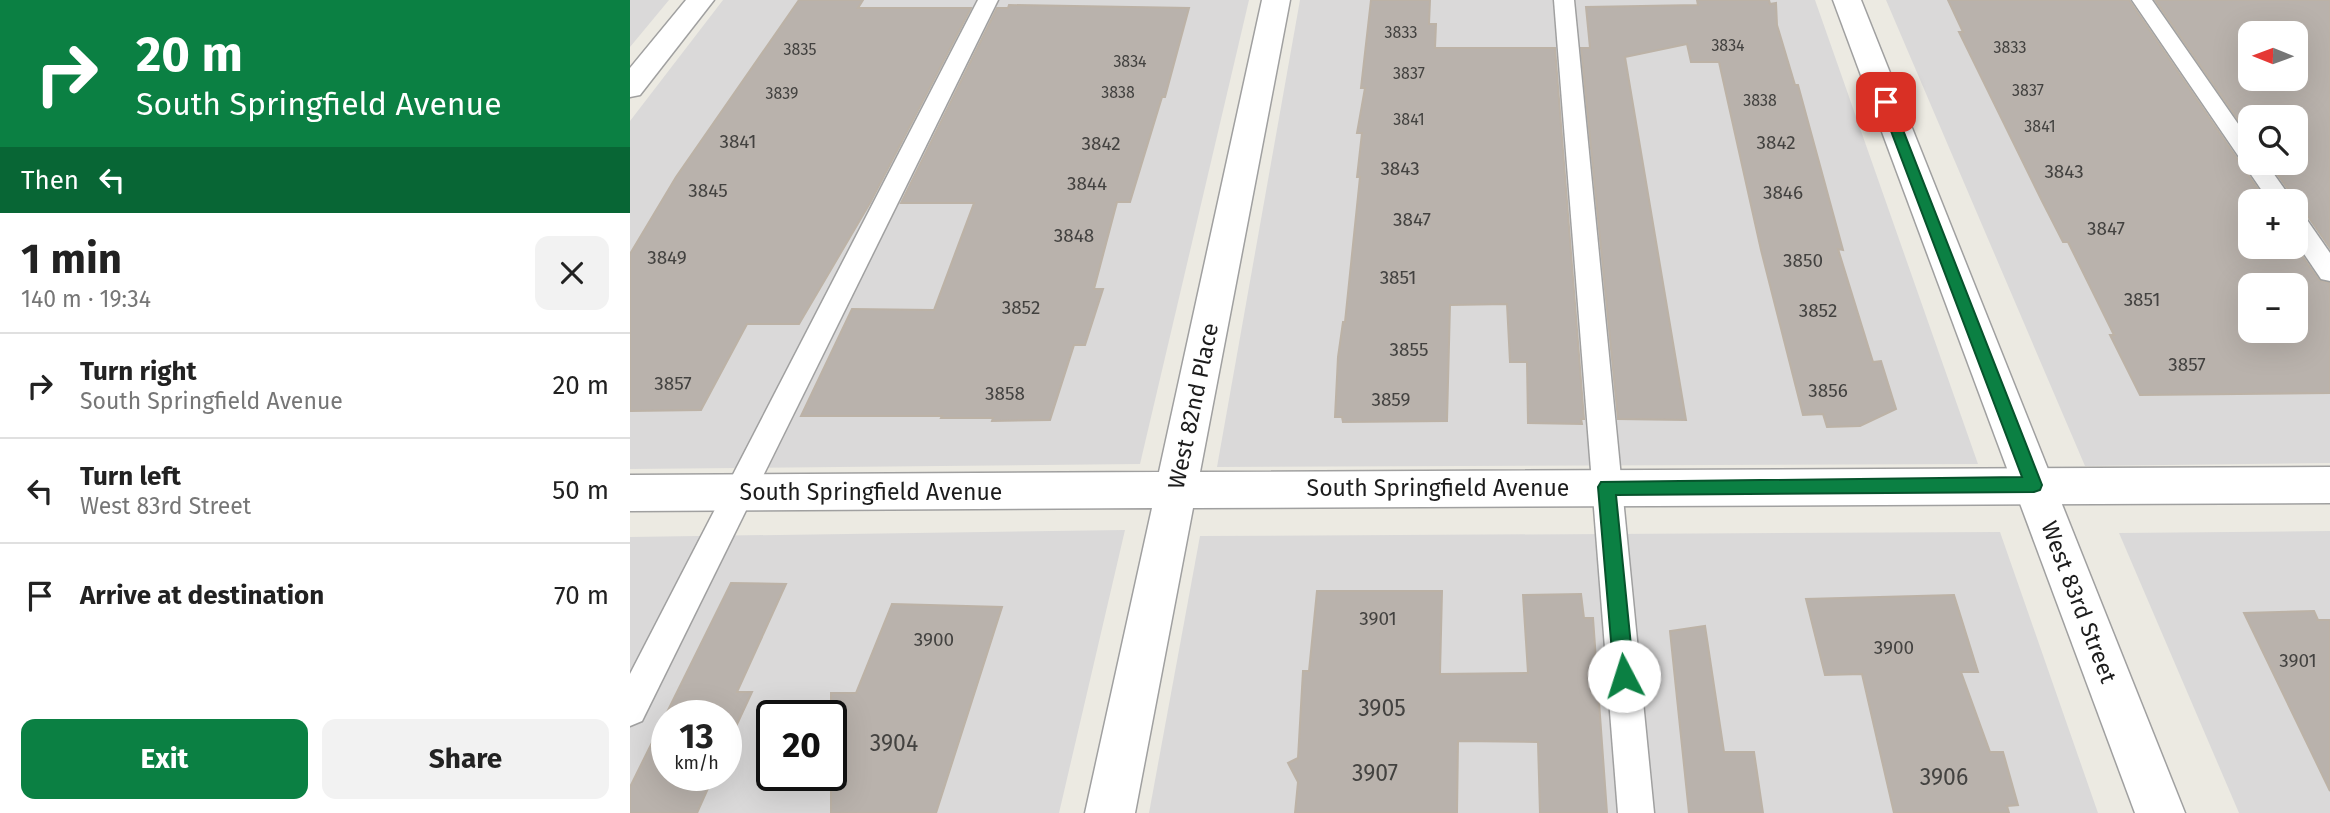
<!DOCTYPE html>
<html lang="en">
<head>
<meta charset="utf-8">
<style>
	:root { --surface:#fff; --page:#f2f2f2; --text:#222; --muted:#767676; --line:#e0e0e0; --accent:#0b8043 }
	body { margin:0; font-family:"Fira Sans",sans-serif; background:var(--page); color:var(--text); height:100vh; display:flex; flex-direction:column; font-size:26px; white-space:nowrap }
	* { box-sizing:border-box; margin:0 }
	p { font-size:23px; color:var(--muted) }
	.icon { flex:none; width:38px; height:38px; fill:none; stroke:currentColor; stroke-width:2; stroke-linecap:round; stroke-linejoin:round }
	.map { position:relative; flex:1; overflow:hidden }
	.details { display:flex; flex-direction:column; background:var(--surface); width:630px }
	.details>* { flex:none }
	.banner { background:#0b8043; color:#fff; overflow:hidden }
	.needle { width:46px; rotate:271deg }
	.buttons { position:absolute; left:1608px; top:21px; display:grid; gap:14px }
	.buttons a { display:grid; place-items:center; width:70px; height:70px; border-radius:14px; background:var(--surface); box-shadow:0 7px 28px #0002; font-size:35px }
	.speed { position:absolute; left:21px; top:700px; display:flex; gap:14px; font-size:35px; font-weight:700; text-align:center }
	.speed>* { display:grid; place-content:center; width:91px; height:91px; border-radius:50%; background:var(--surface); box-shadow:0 7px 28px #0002; line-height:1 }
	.speed small { font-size:18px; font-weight:400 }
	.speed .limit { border:4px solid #111; border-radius:10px; background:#fff; color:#111 }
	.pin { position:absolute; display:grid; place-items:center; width:60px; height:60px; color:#fff; margin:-30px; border-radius:14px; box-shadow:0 4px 10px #0006 }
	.me { position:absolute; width:77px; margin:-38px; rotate:355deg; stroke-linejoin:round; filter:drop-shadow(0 0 5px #0008) }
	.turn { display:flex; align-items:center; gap:24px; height:147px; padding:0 21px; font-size:32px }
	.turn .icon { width:91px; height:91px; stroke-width:2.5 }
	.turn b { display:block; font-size:49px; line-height:60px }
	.then { display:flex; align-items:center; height:66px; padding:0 21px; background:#0003; gap:14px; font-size:26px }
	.round { display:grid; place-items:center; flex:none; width:74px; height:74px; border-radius:14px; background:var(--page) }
	.summary { display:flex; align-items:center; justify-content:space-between; height:119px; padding:0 21px }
	h1 { font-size:42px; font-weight:700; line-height:52px }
	.primary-button { display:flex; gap:14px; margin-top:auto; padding:14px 21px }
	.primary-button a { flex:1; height:80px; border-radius:14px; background:var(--accent); color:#fff; font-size:28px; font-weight:700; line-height:80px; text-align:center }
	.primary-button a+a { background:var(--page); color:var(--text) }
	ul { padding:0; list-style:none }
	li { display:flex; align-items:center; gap:21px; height:105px; padding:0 21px; border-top:2px solid var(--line) }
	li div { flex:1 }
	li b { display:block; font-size:26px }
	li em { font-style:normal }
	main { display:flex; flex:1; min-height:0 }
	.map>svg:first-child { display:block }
</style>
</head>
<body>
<main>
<section class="details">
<div class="banner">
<div class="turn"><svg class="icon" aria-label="right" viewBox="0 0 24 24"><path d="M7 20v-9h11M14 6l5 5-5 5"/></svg><div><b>20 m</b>South Springfield Avenue</div></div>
<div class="then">Then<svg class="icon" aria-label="left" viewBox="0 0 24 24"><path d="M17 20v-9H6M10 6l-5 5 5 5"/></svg></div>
</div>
<div class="summary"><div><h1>1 min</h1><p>140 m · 19:34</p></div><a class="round"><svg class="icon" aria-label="close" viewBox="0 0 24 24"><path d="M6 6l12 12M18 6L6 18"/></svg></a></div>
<ul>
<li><svg class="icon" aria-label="right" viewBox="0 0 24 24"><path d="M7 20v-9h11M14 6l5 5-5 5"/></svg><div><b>Turn right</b><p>South Springfield Avenue</p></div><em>20 m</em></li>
<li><svg class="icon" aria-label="left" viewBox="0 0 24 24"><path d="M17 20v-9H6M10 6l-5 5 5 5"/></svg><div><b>Turn left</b><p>West 83rd Street</p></div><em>50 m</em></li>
<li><svg class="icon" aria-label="arrive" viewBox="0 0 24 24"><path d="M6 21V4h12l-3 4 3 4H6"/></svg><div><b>Arrive at destination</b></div><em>70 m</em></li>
</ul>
<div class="primary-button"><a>Exit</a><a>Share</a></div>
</section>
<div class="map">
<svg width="1700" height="813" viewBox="0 0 1700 813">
	<rect width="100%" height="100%" fill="#eceae2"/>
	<g fill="#dad9d9" fill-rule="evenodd">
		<path d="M0 0H39L0 47Z"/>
		<path d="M93 0H619L510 464 0 469V121Z"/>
		<path d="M670 0H1185L1348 464 587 467Z"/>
		<path d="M1256 0H1700V463L1455 466ZM1620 33H1666V79H1620ZM1620 117H1666V163H1620ZM1620 201H1666V247H1620ZM1620 285H1666V331H1620Z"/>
		<path d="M495 530 429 813H0V537ZM37 716H96V775H37ZM142 716H201V775H142Z"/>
		<path d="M1700 531V813H1609L1489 533Z"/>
		<path d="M1370 532 1468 813H519L570 536Z"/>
	</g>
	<g fill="#b9b2ac" stroke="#bcb2a6" stroke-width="2" fill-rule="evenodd">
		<path d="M169 0H233L228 8H341L240 203 169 324H117L71 410 0 411V254L46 177Z"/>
		<path d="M741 0H800L799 24H806L805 48H925L954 419H951L952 424 898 423 897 362H880L877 304 820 305 817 421 713 422 712 417H705L708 357 713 322H715L730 177H727L732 133H727L735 88H731Z"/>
		<path d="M1067 0H1139L1140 4 1146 3 1147 25 1165 85H1168L1213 250 1208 249 1243 362 1251 361 1266 409 1230 426 1197 427 1193 414 1173 415 1131 250 1089 62H1061L1057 44 995 57 1056 420 988 419 951 48H960L956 7 1068 5Z"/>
		<path d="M1318 0H1499L1636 201H1620V247H1666L1689 280 1700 283V393L1510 395 1480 335H1484L1438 242H1433L1412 201 1329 32H1333ZM1620 285H1666V331H1620Z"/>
		<path d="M1525 0H1700V248L1677 215 1666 212 1665 199 1639 163H1666V117H1620V137ZM1620 33H1666V79H1620Z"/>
		<path d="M379 5 559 8 535 97H532L500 202H487L464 289H473L455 345H444L420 420 362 421 363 418H311L312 416H171L222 309 304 310 344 203H271L367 8H378Z"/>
		<path d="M101 583 156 584 107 692H122L96 748V716H37V775H84L67 813H0V787Z"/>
		<path d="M687 591H812L810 674 898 673 893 595 951 594 954 618H963L977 813H910L908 742 828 741 827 813H665L668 782 658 763 668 758 673 671H679Z"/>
		<path d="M1324 595 1348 672H1331L1360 752H1373L1388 805 1377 806 1379 813H1264L1232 674 1195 675 1176 599Z"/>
		<path d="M262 604 372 607 306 813H201V693H226Z"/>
		<path d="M1684 611 1688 620H1700V791L1614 613Z"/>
		<path d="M1075 626 1094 752H1124L1133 813H1059L1040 631Z"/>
	</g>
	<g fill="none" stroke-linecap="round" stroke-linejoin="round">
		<defs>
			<g id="service">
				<path d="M348 0H368L12 721 0 726V674Z"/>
				<path d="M924 0H944L1024 813H988Z"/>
				<path d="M1502 0H1522L1620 141V163H1636L1663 201H1639Z"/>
				<path d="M1666 214 1675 217 1700 253V281L1691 279 1666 242Z"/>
			</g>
			<g id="minor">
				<path d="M56 0H84L10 95 0 97V68Z"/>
				<path d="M632 0H660L570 472 1700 467V503L563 508 505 813H455L522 508 0 511V475L529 472Z"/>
			</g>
			<path id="tertiary" d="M1203 0H1231L1555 813H1505Z"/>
		</defs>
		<use href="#service" stroke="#a0a0a0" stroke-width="3"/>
		<use href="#minor" stroke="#a0a0a0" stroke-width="3"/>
		<use href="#tertiary" stroke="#a0a0a0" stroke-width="3"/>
		<use href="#service" fill="#fff" fill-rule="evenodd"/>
		<use href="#minor" fill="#fff" fill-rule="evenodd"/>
		<use href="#tertiary" fill="#fff" fill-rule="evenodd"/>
	</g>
	<path fill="#0b8043" stroke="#07532c" stroke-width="2" d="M1256 98 1262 102 1412 485 1410 490 1404 492 986 495 1004 676 1001 683 994 686 987 683 984 676 968 487 971 482 1392 477 1250 102Z"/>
	<g text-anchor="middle" stroke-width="5" stroke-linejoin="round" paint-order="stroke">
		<g font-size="16" fill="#434240">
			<text x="771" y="38">3833</text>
			<text x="1098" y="51">3834</text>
			<text x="1380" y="53">3833</text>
			<text x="170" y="55">3835</text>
			<text x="500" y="67">3834</text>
			<text x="779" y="79">3837</text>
			<text x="1398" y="96">3837</text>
			<text x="488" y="98">3838</text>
			<text x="152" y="99">3839</text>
			<text x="1130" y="106">3838</text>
			<text x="779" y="125">3841</text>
			<text x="1410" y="132">3841</text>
		</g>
		<g font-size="19" fill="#434240">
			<text x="108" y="148">3841</text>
			<text x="1146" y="149">3842</text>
			<text x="471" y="150">3842</text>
			<text x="770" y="175">3843</text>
			<text x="1434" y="178">3843</text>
			<text x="457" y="190">3844</text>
			<text x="78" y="197">3845</text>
			<text x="1153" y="199">3846</text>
			<text x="782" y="226">3847</text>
			<text x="1476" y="235">3847</text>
			<text x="444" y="242">3848</text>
			<text x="37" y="264">3849</text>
			<text x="1173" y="267">3850</text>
			<text x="768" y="284">3851</text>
			<text x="1512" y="306">3851</text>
			<text x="391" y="314">3852</text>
			<text x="1188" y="317">3852</text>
			<text x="779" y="356">3855</text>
			<text x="1557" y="371">3857</text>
			<text x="43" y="390">3857</text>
			<text x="1198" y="397">3856</text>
			<text x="375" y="400">3858</text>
			<text x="761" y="406">3859</text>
			<text x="748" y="625">3901</text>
			<text x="304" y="646">3900</text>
			<text x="1264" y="654">3900</text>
			<text x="1668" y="667">3901</text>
		</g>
		<g font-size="23" fill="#1c1c1c" stroke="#fff">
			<text transform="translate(563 406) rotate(-78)" y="8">West 82nd Place</text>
			<text x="808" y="496">South Springfield Avenue</text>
			<text x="241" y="500">South Springfield Avenue</text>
			<text transform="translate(1449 602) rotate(69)" y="8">West 83rd Street</text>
		</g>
		<g font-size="23" fill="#434240">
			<text x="752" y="716">3905</text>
			<text x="264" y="751">3904</text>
			<text x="745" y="781">3907</text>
			<text x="1314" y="785">3906</text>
		</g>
	</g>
</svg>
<div class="buttons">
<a><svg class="needle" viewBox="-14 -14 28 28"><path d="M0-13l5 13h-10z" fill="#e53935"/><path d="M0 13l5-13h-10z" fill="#767676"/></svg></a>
<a><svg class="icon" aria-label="search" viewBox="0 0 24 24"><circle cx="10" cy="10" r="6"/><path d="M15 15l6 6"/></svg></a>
<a>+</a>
<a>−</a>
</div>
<div class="speed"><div>13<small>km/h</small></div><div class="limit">20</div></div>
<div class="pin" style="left:1256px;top:102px;background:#d93025"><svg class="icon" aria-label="arrive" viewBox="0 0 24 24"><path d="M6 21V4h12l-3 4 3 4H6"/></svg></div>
<svg class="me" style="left:994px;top:676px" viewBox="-20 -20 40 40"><circle r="19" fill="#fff"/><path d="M0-13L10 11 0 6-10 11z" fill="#0b8043"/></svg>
</div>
</main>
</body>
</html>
